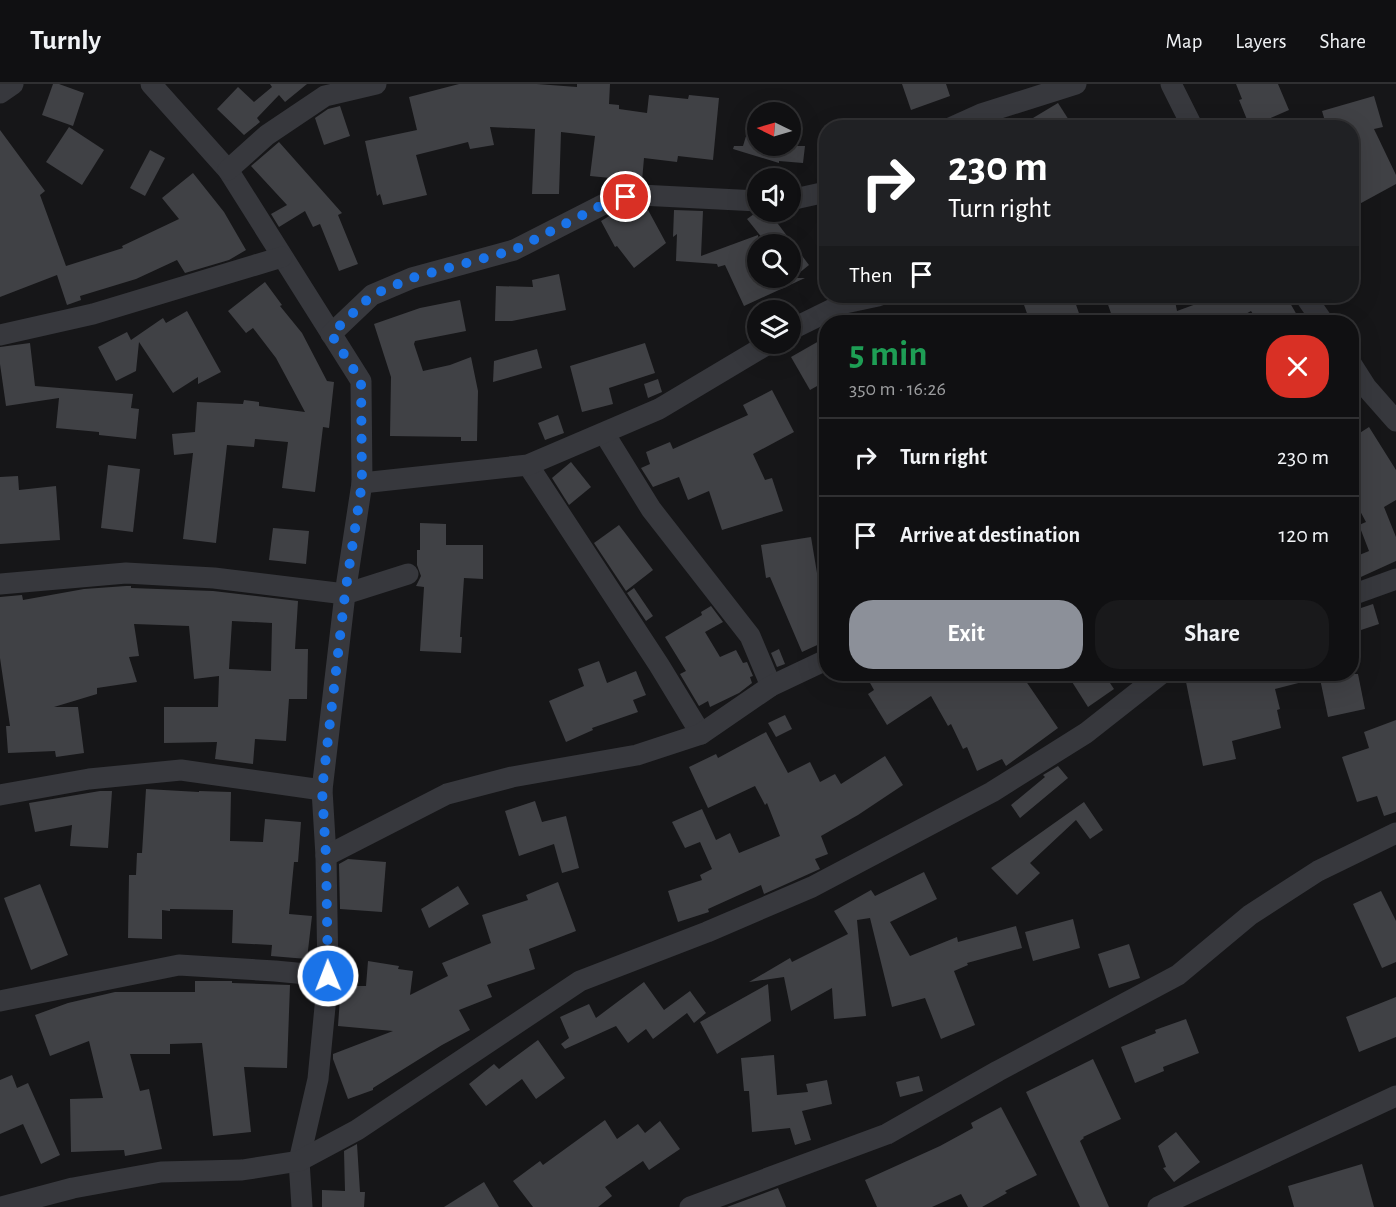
<!DOCTYPE html>
<html lang="en">
<head>
<meta charset="utf-8">
<style>
	:root { --surface:#101012; --page:#19191b; --text:#f1f3f6; --muted:#9c9d9f; --line:#303032; --accent:#8c9099 }
	body { margin:0; font-family:"Alegreya Sans",sans-serif; background:var(--page); color:var(--text); height:100vh; display:flex; flex-direction:column; font-size:22px; white-space:nowrap }
	* { box-sizing:border-box; margin:0 }
	p { font-size:20px; color:var(--muted) }
	.icon { flex:none; width:33px; height:33px; fill:none; stroke:currentColor; stroke-width:2; stroke-linecap:round; stroke-linejoin:round }
	.map { position:relative; flex:1; overflow:hidden }
	.sheet { position:absolute; left:819px; top:231px; width:540px; height:366px; display:flex; flex-direction:column; background:var(--surface); border-radius:24px; box-shadow:0 6px 24px #0002,0 0 0 2px var(--line) }
	.sheet>* { flex:none }
	.top-card { position:absolute; left:819px; top:36px; width:540px; height:183px; border-radius:24px; box-shadow:0 6px 24px #0002,0 0 0 2px var(--line); background:#202124; color:#fff; overflow:hidden }
	.needle { width:39px; rotate:275deg }
	.fabs { position:absolute; left:747px; top:18px; display:grid; gap:12px }
	.fabs a { display:grid; place-items:center; width:54px; height:54px; border-radius:50%; background:var(--surface); box-shadow:0 6px 24px #0002,0 0 0 2px var(--line); font-size:30px }
	.pin { position:absolute; display:grid; place-items:center; width:51px; height:51px; color:#fff; margin:-26px; border:3px solid #fff; border-radius:50%; box-shadow:0 2px 6px #0007 }
	.me { position:absolute; width:66px; margin:-33px; rotate:359deg; stroke-linejoin:round; filter:drop-shadow(0 0 4px #0008) }
	.turn { display:flex; align-items:center; gap:21px; height:126px; padding:0 30px; font-size:27px }
	.turn .icon { width:78px; height:78px; stroke-width:2.5 }
	.turn b { display:block; font-size:42px; line-height:51px }
	.then { display:flex; align-items:center; height:57px; padding:0 30px; background:#0003; gap:12px; font-size:22px }
	.round { display:grid; place-items:center; flex:none; width:63px; height:63px; border-radius:24px; background:var(--page) }
	.headline { display:flex; align-items:center; justify-content:space-between; height:102px; padding:0 30px }
	h1 { font-size:36px; font-weight:700; line-height:45px; color:#1e9e55 }
	.cta { display:flex; gap:12px; margin-top:auto; padding:12px 30px }
	.cta a { flex:1; height:69px; border-radius:24px; background:var(--accent); color:#fff; font-size:24px; font-weight:700; line-height:69px; text-align:center }
	.cta a+a { background:var(--page); color:var(--text) }
	ul { padding:0; list-style:none }
	li { display:flex; align-items:center; gap:18px; height:78px; padding:0 30px; border-top:2px solid var(--line) }
	li div { flex:1 }
	li b { display:block; font-size:22px }
	li em { font-style:normal }
	header { display:flex; align-items:center; gap:36px; box-sizing:border-box; height:84px; padding:0 30px; background:var(--surface); border-bottom:2px solid var(--line) }
	header strong { font-size:28px }
	nav { display:flex; gap:33px; margin-inline-start:auto; font-size:21px }
	.map>svg:first-child { display:block }
</style>
</head>
<body>
<header>
<strong>Turnly</strong>
<nav><a>Map</a><a>Layers</a><a>Share</a></nav>
</header>
<div class="map">
<svg width="1396" height="1123" viewBox="0 0 1396 1123">
	<rect width="100%" height="100%" fill="#161618"/>
	<g fill="#404145" fill-rule="evenodd">
		<path d="M53 0H59L84 9 73 42 42 31Z"/>
		<path d="M270 0H307L285 18 279 11 257 34 260 38 244 51 217 25 238 3 254 18 272 3Z"/>
		<path d="M459 0H537L577 3V0H610L609 20 619 21V25L647 29 649 11 688 15 689 11 719 14 713 76 678 72 677 78 644 74 642 97 590 92 595 52 561 48 559 110H532L535 45 490 43 494 61 470 65 468 58 416 71 427 111 383 121 380 110 377 112 365 57 417 46 409 13Z"/>
		<path d="M902 0H946L950 12 911 26Z"/>
		<path d="M1236 0H1278L1289 26 1250 43 1239 16 1242 15Z"/>
		<path d="M1374 12 1383 43 1374 45 1396 91V100L1352 124V44H1327L1322 27Z"/>
		<path d="M1058 19 1074 44H1039L1033 34Z"/>
		<path d="M340 22 350 52 324 61 315 34 328 25Z"/>
		<path d="M754 26 758 27V62H805L803 79 779 77V79L733 65 734 62H743Z"/>
		<path d="M69 43 104 66 82 101 46 78Z"/>
		<path d="M0 46 45 107 40 111 66 182 123 164 122 162 179 135 162 114 193 89 224 128 246 166 229 176 185 189 177 176 136 195 80 212 81 216 67 221 57 191 0 213Z"/>
		<path d="M279 58 342 129 338 131 358 180 339 187 320 140 313 143 305 127 279 143 271 130 287 121 251 82Z"/>
		<path d="M150 66 165 74 145 112 130 104Z"/>
		<path d="M641 124H647L666 159 634 184 617 162 615 163 601 137 616 128Z"/>
		<path d="M674 126 703 127 701 172 758 151V194H790V160H767L747 135 754 130 769 128 809 181 793 194H805L744 222 725 181 718 183 717 180 676 177 677 150 673 153Z"/>
		<path d="M559 190 566 226 512 237H495L496 202 533 203 532 196Z"/>
		<path d="M265 198 282 221 280 222 302 249 327 297 334 298 329 344 323 343 315 408 282 404 288 358 255 355 254 363 227 361 216 459 183 455 193 369 174 371 172 350 195 348 197 318 243 320 244 316 259 318V322L305 328 276 274 253 244 246 249 228 227Z"/>
		<path d="M1040 212H1073L1082 238H1030L1023 218Z"/>
		<path d="M1105 212H1174L1177 227 1218 212H1286L1301 238H1258L1251 227 1232 238H1114Z"/>
		<path d="M460 216 466 247 415 257 414 260 423 287 450 281 471 273 478 307 477 357H461V353L390 352 391 293 374 240 420 224Z"/>
		<path d="M187 227 221 288 198 300V293L173 309 139 258 136 287 116 297 98 263 127 248 131 256 163 234 166 239Z"/>
		<path d="M819 257 826 269V297L810 306 791 273Z"/>
		<path d="M30 259 35 302 133 310 131 324 139 325 136 355 99 351V348L56 344 59 314 6 322 0 280V263Z"/>
		<path d="M645 259 655 289 609 304 613 320 582 328 570 282Z"/>
		<path d="M537 265 542 284 493 298 494 277Z"/>
		<path d="M658 295 662 308 648 314 644 300Z"/>
		<path d="M772 306 794 348 753 370 765 396 772 394 783 427 722 446 709 407 688 416 679 393 653 403 641 384 650 380 646 368 670 358 673 365 748 331 743 321Z"/>
		<path d="M558 331 564 349 545 356 538 339Z"/>
		<path d="M1369 343 1396 386V416L1384 423 1396 453V477L1352 497V474L1369 467 1359 441 1366 438 1352 412V354Z"/>
		<path d="M571 378 591 403 569 421 552 394Z"/>
		<path d="M108 381 140 385 133 448 101 444Z"/>
		<path d="M18 392 19 406 56 402 60 456 0 460V393Z"/>
		<path d="M420 439 446 440V461H483V495L464 494 460 553H462L461 569 420 567 424 503 416 502 421 492 417 481V466H420Z"/>
		<path d="M619 441 653 486 626 507 594 459Z"/>
		<path d="M273 444 309 447 306 480 269 476Z"/>
		<path d="M811 453 817 489 826 484V557L802 568 770 493 766 494 761 461Z"/>
		<path d="M126 502H131V504L213 507 298 517 295 565H308L307 615H289L286 657 255 655 253 680 215 675 217 658 164 659V623H218L219 592 194 595 189 542 134 540 139 572 129 573 137 598 97 604V610L54 623H78L84 669 56 673 55 667 8 669 6 642H10L0 574V513L22 511 23 516 84 505ZM232 537 272 539 271 587 229 585Z"/>
		<path d="M634 504 653 532 646 537 627 509Z"/>
		<path d="M1373 520 1379 540 1352 549V527Z"/>
		<path d="M711 522 723 538 705 548 720 573 736 566 743 579 747 578 753 592 750 593 752 599 739 609 710 623 708 617 699 622 680 590 686 587 665 553 702 531 701 528Z"/>
		<path d="M779 565 785 580 777 583 771 569Z"/>
		<path d="M599 577 607 599 636 587 646 611 633 616 638 628 592 644 593 646 566 658 549 617 584 602 578 585Z"/>
		<path d="M865 590H1021L1058 644 1006 682 1002 675 977 687 967 663 963 665 951 640 948 642 931 612 887 641 868 610 874 606Z"/>
		<path d="M1067 590H1104L1114 605 1088 623Z"/>
		<path d="M1228 590H1313L1314 595 1275 605 1280 625 1277 626 1281 644 1232 657 1236 675 1203 682 1186 598Z"/>
		<path d="M1319 590H1358L1365 625 1328 633Z"/>
		<path d="M785 631 792 645 776 653 768 639Z"/>
		<path d="M1396 636V728L1384 732 1377 712 1357 718 1342 673 1369 664 1364 648Z"/>
		<path d="M766 648 788 689 810 678 820 698 835 690 841 700 885 672 903 701 858 731 821 752 828 770 815 775 820 785 764 810 761 801 708 825 709 828 678 838 668 807 702 796 700 791 712 785 700 758 685 764 672 738 702 725 716 756 730 749 739 769 780 752 767 719 765 721 755 702 708 724 689 683 716 670 718 674Z"/>
		<path d="M1058 682 1068 694 1020 734 1011 721 1045 693 1043 691Z"/>
		<path d="M146 705 199 708V707L231 708 230 757 263 758 265 735 301 738 298 778H294L289 830 312 832 307 875 271 872 272 861 232 859 233 826 170 825V827L162 826V855L128 854 129 791H136L137 769H142Z"/>
		<path d="M100 707H112L108 764 70 762 72 741 35 748 29 719Z"/>
		<path d="M535 717 542 738 566 732 579 784 562 789 554 760 519 772 505 727Z"/>
		<path d="M1084 718 1103 746 1090 755 1076 736 1030 779 1040 789 1017 811 991 784Z"/>
		<path d="M348 775 386 778 382 828 340 825 339 780Z"/>
		<path d="M924 788 937 815 890 838 910 872 957 853 958 858 1016 842 1022 864 967 879 968 881 954 887 975 941 941 955 925 914 892 923 870 834 857 836 866 932 834 935 832 904 791 927 784 893 749 898 790 874 792 878 848 850 834 827 871 806 875 812Z"/>
		<path d="M558 798 576 847 529 865 535 885 487 901 492 913 459 926 470 946 442 961 373 1004V1006L348 1015 333 975V970L393 947 338 942 340 914H343L345 902H366L368 877 399 882 398 885 413 887 410 911 448 892 442 879 491 859 482 831 528 816 526 811Z"/>
		<path d="M40 800 68 871 31 886 4 814Z"/>
		<path d="M458 802 469 820 429 844 421 825Z"/>
		<path d="M1381 807 1396 837V878L1382 884 1353 820Z"/>
		<path d="M1073 835 1080 864 1033 877 1025 848Z"/>
		<path d="M1129 860 1140 894 1109 904 1098 870Z"/>
		<path d="M195 897H232V899L290 901 287 984 244 983 251 1048 213 1052 202 959 170 960V970H130L140 1007 149 1005 162 1065 125 1072 124 1066 71 1068 70 1015 103 1014 89 957 50 972 35 931 68 919 115 908H195Z"/>
		<path d="M644 898 664 926 690 907 706 929 694 939 687 929 653 955 646 945 628 959 616 942 565 965 561 960 569 954 560 933 589 920 596 934Z"/>
		<path d="M768 900 771 937 717 970 700 938Z"/>
		<path d="M1396 913V953L1359 968 1346 933Z"/>
		<path d="M1186 935 1199 969 1163 983 1164 987 1135 999 1121 963 1156 949 1155 946Z"/>
		<path d="M538 956 565 994 536 1015 522 995 486 1022 469 1000 494 980 499 985Z"/>
		<path d="M774 971 777 1011 808 1008 806 1000 827 996 832 1020 802 1027 811 1056 795 1061 790 1044 752 1048 749 1007H744L741 974Z"/>
		<path d="M1093 975 1121 1035 1083 1053 1084 1054 1080 1057 1109 1123H1080L1026 1008Z"/>
		<path d="M12 991 17 1004 28 999 60 1071 41 1080 23 1040 0 1050V996Z"/>
		<path d="M919 992 923 1007 900 1013 896 998Z"/>
		<path d="M1001 1023 1037 1091 1005 1107 1007 1109 982 1123H968L961 1110 932 1123H877L865 1096 940 1062 973 1044 971 1039Z"/>
		<path d="M605 1036 617 1055 638 1040 645 1049 660 1037 680 1065 649 1086 643 1077 605 1103 612 1112 598 1123H533L513 1097 540 1077 543 1081Z"/>
		<path d="M1176 1048 1200 1078 1174 1098 1163 1084 1166 1083 1158 1062Z"/>
		<path d="M357 1060 360 1108H365L364 1123H322V1106L345 1107 344 1067Z"/>
		<path d="M1362 1080 1374 1123H1294L1288 1102Z"/>
		<path d="M484 1098 499 1123H444Z"/>
		<path d="M778 1104 786 1123H727Z"/>
	</g>
	<g fill="none" stroke-linecap="round" stroke-linejoin="round">
		<g stroke="#37383d" stroke-width="21">
			<path d="M151 0 228 86 361 297 362 399 345 510 322 706 326 772 328 892 318 995 299 1077 302 1123"/>
			<path d="M1171 0 1193 44"/>
			<path d="M0 9 13 0"/>
			<path d="M950 44 981 30 1076 0"/>
			<path d="M228 86 267 51 325 12 376 0"/>
			<path d="M790 116 826 108"/>
			<path d="M1305 212 1323 238"/>
			<path d="M790 246 845 219 878 212"/>
			<path d="M331 250 372 211 412 194 514 166 612 116 640 111 758 117"/>
			<path d="M0 251 93 230 282 173"/>
			<path d="M1352 281 1366 303 1396 337"/>
			<path d="M604 349 651 425 750 552 771 602"/>
			<path d="M528 381 659 581 701 650"/>
			<path d="M362 399 528 381 659 325 768 260"/>
			<path d="M0 500 126 489 214 494 345 510 408 490"/>
			<path d="M1352 511 1396 495"/>
			<path d="M0 711 89 695 181 686 322 706"/>
			<path d="M326 772 447 710 512 693 637 671 701 650 771 602 826 576"/>
			<path d="M0 917 179 881 275 887 328 892"/>
			<path d="M1 1123 73 1104 161 1088 242 1086 299 1077 357 1046 580 897 707 848 812 803 992 708 1086 649 1161 590"/>
			<path d="M690 1123 887 1050 998 987 1178 891 1250 831 1318 787 1396 749"/>
			<path d="M1158 1123 1396 1012"/>
		</g>
	</g>
	<g fill="none" stroke-linecap="round" stroke-linejoin="round">
		<path stroke="#1a73e8" stroke-width="10" stroke-dasharray="0 18" d="M328 892 326 772 322 706 345 510 362 399 361 297 331 250 372 211 412 194 514 166 612 116 626 113"/>
	</g>
</svg>
<div class="fabs">
<a><svg class="needle" viewBox="-14 -14 28 28"><path d="M0-13l5 13h-10z" fill="#e53935"/><path d="M0 13l5-13h-10z" fill="#9c9d9f"/></svg></a>
<a><svg class="icon" aria-label="sound" viewBox="0 0 24 24"><path d="M4 9h4l5-4v14l-5-4H4zM17 9q2 3 0 6"/></svg></a>
<a><svg class="icon" aria-label="search" viewBox="0 0 24 24"><circle cx="10" cy="10" r="6"/><path d="M15 15l6 6"/></svg></a>
<a><svg class="icon" aria-label="layers" viewBox="0 0 24 24"><path d="M12 4l9 5-9 5-9-5zM3 14l9 5 9-5"/></svg></a>
</div>
<div class="pin" style="left:626px;top:113px;background:#d93025"><svg class="icon" aria-label="arrive" viewBox="0 0 24 24"><path d="M6 21V4h12l-3 4 3 4H6"/></svg></div>
<svg class="me" style="left:328px;top:892px" viewBox="-20 -20 40 40"><circle r="17" fill="#1a73e8" stroke="#fff" stroke-width="3"/><path d="M0-11L8 9 0 5-8 9z" fill="#fff"/></svg>
<div class="top-card">
<div class="turn"><svg class="icon" aria-label="right" viewBox="0 0 24 24"><path d="M7 20v-9h11M14 6l5 5-5 5"/></svg><div><b>230 m</b>Turn right</div></div>
<div class="then">Then<svg class="icon" aria-label="arrive" viewBox="0 0 24 24"><path d="M6 21V4h12l-3 4 3 4H6"/></svg></div>
</div>
<section class="sheet">
<div class="headline"><div><h1>5 min</h1><p>350 m · 16:26</p></div><a class="round" style="background:#d93025;color:#fff"><svg class="icon" aria-label="close" viewBox="0 0 24 24"><path d="M6 6l12 12M18 6L6 18"/></svg></a></div>
<ul>
<li><svg class="icon" aria-label="right" viewBox="0 0 24 24"><path d="M7 20v-9h11M14 6l5 5-5 5"/></svg><div><b>Turn right</b></div><em>230 m</em></li>
<li><svg class="icon" aria-label="arrive" viewBox="0 0 24 24"><path d="M6 21V4h12l-3 4 3 4H6"/></svg><div><b>Arrive at destination</b></div><em>120 m</em></li>
</ul>
<div class="cta"><a>Exit</a><a>Share</a></div>
</section>
</div>
</body>
</html>
